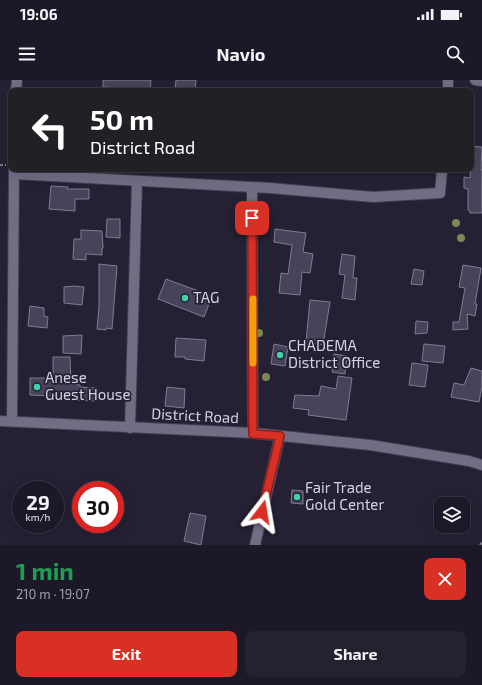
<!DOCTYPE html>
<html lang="en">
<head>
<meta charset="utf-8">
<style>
	:root { --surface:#1c1827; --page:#25212f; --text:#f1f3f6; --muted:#a0a0a7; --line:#3a3744; --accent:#d93025 }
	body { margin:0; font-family:"Exo 2",sans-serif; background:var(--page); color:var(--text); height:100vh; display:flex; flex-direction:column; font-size:15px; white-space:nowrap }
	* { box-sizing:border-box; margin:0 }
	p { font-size:13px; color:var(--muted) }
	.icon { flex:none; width:22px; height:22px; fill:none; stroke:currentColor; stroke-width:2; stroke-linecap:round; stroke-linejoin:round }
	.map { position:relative; height:465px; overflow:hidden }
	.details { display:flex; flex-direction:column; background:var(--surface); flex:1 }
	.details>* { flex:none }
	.guide { position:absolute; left:8px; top:8px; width:466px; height:84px; border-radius:8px; box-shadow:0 4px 16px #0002,0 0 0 1px var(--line); background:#202124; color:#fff; overflow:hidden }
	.controls { position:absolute; left:434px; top:417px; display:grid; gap:8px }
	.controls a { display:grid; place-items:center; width:36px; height:36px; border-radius:8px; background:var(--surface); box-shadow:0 4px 16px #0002,0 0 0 1px var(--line); font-size:20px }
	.speed { position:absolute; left:12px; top:401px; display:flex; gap:8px; font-size:20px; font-weight:700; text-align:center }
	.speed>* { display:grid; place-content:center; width:52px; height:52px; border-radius:50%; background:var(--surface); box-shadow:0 4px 16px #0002,0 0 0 1px var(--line); line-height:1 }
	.speed small { font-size:10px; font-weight:400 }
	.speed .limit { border:6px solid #d22; background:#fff; color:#111 }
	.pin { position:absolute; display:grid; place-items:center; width:34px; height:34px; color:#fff; margin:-17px; border-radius:8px; box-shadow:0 2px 6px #0006 }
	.me { position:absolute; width:44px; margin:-22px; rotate:14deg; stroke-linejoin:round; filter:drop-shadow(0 0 3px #0008) }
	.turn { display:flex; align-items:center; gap:14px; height:84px; padding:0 16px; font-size:18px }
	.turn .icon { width:52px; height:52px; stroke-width:2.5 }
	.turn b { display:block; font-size:28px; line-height:34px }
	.round { display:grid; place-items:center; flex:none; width:42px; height:42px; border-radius:8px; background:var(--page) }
	.headline { display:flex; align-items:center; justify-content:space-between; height:68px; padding:0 16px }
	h1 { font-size:24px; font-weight:700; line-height:30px; color:#1e9e55 }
	.action { display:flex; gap:8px; margin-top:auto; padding:8px 16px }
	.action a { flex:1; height:46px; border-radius:8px; background:var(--accent); color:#fff; font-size:16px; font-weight:700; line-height:46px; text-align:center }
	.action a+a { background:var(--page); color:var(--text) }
	.status { display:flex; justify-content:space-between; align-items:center; height:28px; padding:0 20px; background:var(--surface); direction:ltr }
	.status svg { height:11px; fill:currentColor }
	header { display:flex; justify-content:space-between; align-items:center; height:52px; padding:0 16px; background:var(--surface); font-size:18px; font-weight:700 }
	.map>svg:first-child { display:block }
</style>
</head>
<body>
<div class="status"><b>19:06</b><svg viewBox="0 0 49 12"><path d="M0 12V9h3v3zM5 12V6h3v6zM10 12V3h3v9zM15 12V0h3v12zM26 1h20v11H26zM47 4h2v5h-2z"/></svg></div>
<header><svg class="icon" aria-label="menu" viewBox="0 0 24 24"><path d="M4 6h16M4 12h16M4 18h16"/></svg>Navio<svg class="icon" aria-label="search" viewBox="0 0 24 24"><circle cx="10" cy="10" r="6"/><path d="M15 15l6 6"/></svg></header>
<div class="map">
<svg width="482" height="465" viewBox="0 0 482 465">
	<rect width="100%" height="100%" fill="#252034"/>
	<g fill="#48435a" stroke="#807b94">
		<path d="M103 0H151L150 11H119L120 8 103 7Z"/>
		<path d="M176 0H196L195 11 175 10Z"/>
		<path d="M471 66 482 67 481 90H482V133H470V131L468 130V109L464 108V97L470 98Z"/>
		<path d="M51 106 68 107 67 109H89V119H75V131L49 129Z"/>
		<path d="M107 139H120V158L106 157Z"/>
		<path d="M275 149 306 153 303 172 313 174 310 193 302 192 300 215 279 213 281 193 288 194 292 165 274 162Z"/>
		<path d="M81 150 102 151 103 168H102V175L86 174V180L73 179 74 159H81Z"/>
		<path d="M342 174 355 176 353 198H357L355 220 342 218 345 195 339 194Z"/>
		<path d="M99 184 117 186 112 249 106 248V250L97 249 99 227Z"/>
		<path d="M463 185 481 188 475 224H477L475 236 467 234 468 249 453 250V242H459L465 208 459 207Z"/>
		<path d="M414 189 424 191 422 205 411 204Z"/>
		<path d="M166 199 212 216 204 237 158 219Z"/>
		<path d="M74 206 84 207 82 225 64 223V207Z"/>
		<path d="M310 220 330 222 323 265 306 262Z"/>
		<path d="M30 226 44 228V236L48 237 47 248 28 246Z"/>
		<path d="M416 241 428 242 427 253 415 254Z"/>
		<path d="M82 255 81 274 63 273V256Z"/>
		<path d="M176 258 206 260 204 281 185 279V277H175Z"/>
		<path d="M274 264 288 267 285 286 271 284Z"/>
		<path d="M424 264 445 266 443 283 422 281Z"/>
		<path d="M334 274 347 276 345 294 332 292Z"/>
		<path d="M53 277H70L71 304 80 305V307L95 308 94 321 74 320V317L30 315V298H53Z"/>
		<path d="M412 283 428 285 425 307 409 305Z"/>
		<path d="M471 288 482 291V306L479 322 451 317 454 303 464 305Z"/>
		<path d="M338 296 352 298 346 340 308 335 309 330 293 328 295 315 319 316 321 306 336 309Z"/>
		<path d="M167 307 185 309 184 328 165 326Z"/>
		<path d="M292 410 303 411V424L291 423Z"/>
		<path d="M190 433 206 436 201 465 184 461Z"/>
	</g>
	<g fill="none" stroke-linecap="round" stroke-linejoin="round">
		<defs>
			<g id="minor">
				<path d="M475 0 482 1"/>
				<path d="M16 11 17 0"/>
				<path d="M448 11V0"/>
				<path d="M14 94 270 108 373 117 440 113 442 89"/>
				<path d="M252 108 253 353"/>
				<path d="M0 341 253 353 370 365 469 381 482 385"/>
				<path d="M12 341 14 89"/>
				<path d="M130 348 137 101"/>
				<path d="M255 465 280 356"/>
			</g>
		</defs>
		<use href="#minor" stroke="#413d4e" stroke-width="12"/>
		<g stroke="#7c7889" stroke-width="2" stroke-dasharray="3 2" stroke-linecap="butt">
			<path d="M0 85H6"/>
			<path d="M480 465 482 462"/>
		</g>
		<use href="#minor" stroke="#726c85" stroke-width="10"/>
	</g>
	<g fill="#7e8653">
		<circle cx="456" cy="143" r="4"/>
		<circle cx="461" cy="158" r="4"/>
		<circle cx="259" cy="253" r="4"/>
		<circle cx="266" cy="297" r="4"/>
	</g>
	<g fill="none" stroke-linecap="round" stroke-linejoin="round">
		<defs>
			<path id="route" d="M252 138 253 354 280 356 262 432"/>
		</defs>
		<use href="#route" stroke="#8d1f18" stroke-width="10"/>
		<use href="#route" stroke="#d93025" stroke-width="7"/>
		<path stroke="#f59e0b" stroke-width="7" d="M253 219V283"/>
	</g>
	<g fill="#3cd4a4" stroke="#252034" stroke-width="1.5">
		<circle cx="185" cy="218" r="4"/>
		<circle cx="280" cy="275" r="4"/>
		<circle cx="37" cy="307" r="4"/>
		<circle cx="297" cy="417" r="4"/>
	</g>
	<g text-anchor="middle" stroke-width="3.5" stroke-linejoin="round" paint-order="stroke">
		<g font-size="15" fill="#d3d1df" stroke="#252034" text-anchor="start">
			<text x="193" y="223">TAG</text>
			<text x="288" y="271">CHADEMA<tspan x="288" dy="17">District Office</tspan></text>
			<text x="45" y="303">Anese<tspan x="45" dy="17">Guest House</tspan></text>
			<text x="305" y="413">Fair Trade<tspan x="305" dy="17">Gold Center</tspan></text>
		</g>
		<g font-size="15" fill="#d3d1df" stroke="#252034">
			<text transform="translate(195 336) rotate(3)" y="5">District Road</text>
		</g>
	</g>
</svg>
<div class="controls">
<a><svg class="icon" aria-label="layers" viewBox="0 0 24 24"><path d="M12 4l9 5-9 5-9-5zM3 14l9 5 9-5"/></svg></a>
</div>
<div class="speed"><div>29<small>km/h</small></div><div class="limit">30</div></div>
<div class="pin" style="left:252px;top:138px;background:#d93025"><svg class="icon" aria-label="arrive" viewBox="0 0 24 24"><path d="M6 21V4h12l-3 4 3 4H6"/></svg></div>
<svg class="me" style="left:262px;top:432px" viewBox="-20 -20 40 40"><path d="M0-17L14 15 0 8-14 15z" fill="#d93025" stroke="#fff" stroke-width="4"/></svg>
<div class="guide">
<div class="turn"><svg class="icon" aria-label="left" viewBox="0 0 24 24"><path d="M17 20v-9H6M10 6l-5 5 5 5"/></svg><div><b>50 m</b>District Road</div></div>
</div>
</div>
<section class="details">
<div class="headline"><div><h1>1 min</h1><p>210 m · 19:07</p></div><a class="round" style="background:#d93025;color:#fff"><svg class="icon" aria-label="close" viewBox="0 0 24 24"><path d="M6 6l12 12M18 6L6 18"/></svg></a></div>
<div class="action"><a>Exit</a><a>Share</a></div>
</section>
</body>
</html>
